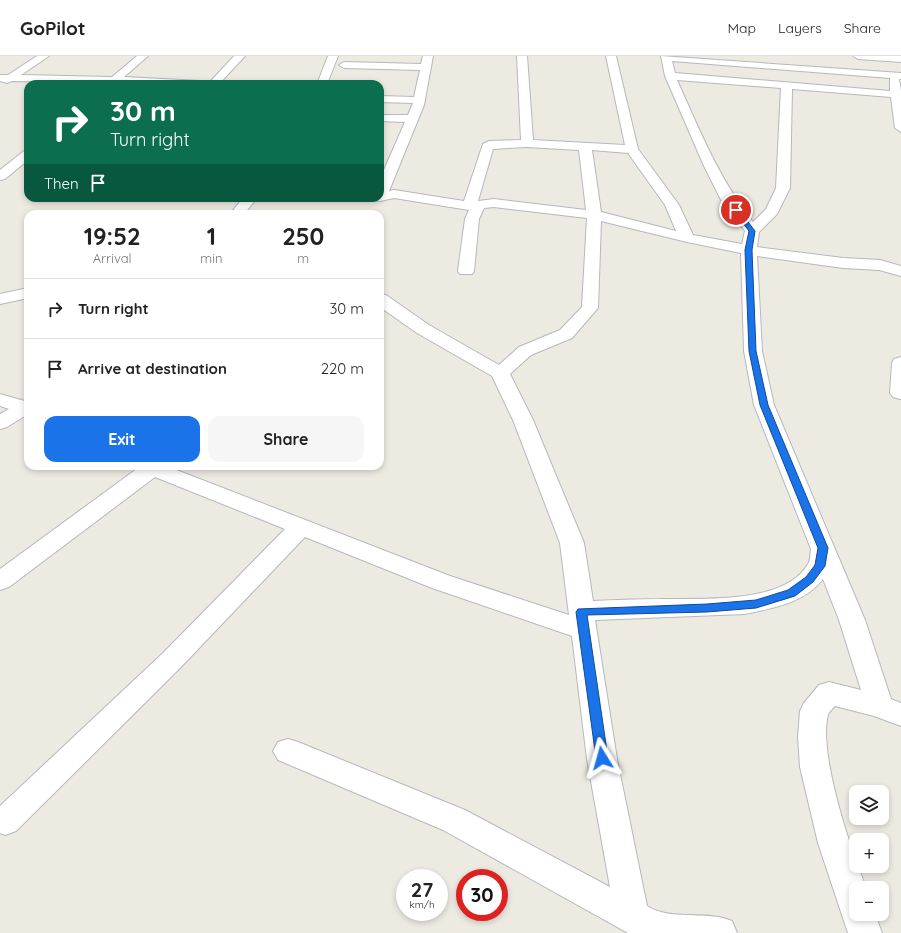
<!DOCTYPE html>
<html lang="en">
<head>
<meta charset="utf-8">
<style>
	:root { --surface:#fff; --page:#f6f6f6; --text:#222; --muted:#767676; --line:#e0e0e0; --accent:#1a73e8 }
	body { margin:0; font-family:Quicksand,sans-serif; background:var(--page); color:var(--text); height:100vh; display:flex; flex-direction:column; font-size:15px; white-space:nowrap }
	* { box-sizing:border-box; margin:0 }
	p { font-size:13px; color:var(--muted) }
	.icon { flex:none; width:22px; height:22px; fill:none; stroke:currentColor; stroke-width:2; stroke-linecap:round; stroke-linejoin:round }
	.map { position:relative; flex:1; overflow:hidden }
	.details { position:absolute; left:24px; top:154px; width:360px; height:260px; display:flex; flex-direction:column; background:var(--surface); border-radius:12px; box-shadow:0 2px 6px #0003 }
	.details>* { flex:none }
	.top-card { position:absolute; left:24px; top:24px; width:360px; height:122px; border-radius:12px; box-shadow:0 2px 6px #0003; background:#0b6e4f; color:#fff; overflow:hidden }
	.buttons { position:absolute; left:849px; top:729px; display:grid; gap:8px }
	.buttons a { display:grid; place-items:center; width:40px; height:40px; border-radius:8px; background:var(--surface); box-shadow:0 2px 6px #0003; font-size:20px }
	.speed { position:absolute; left:396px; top:813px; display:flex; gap:8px; font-size:20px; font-weight:700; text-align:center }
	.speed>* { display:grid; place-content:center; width:52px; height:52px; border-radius:50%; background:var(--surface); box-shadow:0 2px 6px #0003; line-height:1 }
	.speed small { font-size:10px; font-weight:400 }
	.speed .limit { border:6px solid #d22; background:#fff; color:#111 }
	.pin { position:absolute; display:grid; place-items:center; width:34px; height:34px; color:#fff; margin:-17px; border:2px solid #fff; border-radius:50%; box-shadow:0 1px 4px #0007 }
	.me { position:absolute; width:44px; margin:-22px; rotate:352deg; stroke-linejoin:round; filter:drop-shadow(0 0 3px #0008) }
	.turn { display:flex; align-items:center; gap:14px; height:84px; padding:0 20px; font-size:18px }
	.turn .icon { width:52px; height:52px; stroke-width:2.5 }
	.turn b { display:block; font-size:28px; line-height:34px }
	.then { display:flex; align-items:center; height:38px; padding:0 20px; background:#0003; gap:8px; font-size:15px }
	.eta { display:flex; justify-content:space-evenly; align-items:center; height:68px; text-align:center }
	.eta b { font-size:24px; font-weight:800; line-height:28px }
	.primary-button { display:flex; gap:8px; margin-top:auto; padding:8px 20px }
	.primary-button a { flex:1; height:46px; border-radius:12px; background:var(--accent); color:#fff; font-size:16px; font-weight:800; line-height:46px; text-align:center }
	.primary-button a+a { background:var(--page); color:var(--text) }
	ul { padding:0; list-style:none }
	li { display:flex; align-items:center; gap:12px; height:60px; padding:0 20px; border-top:1px solid var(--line) }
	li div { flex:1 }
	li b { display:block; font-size:15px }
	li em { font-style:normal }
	header { display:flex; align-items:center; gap:24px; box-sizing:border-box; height:56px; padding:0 20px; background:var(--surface); border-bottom:1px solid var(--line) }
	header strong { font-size:19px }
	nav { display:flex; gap:22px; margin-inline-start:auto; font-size:14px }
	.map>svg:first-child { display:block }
</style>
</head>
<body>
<header>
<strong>GoPilot</strong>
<nav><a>Map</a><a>Layers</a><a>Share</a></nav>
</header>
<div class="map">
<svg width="901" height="877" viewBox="0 0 901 877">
	<rect width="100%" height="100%" fill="#edeae2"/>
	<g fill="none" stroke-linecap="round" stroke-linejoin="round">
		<defs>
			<g id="street">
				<path d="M37 0H49L21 19 112 21 137 0H148L124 21 201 25 206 28 12 25 7 27 0 25V19H8Z"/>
				<path d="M234 0H245L219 28H208Z"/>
				<path d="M328 0H338L327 28H317Z"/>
				<path d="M423 0H433L424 49 389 135 394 134 464 145 483 88 489 85 521 84 517 0H527L533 84 625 89 606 0H616L638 93 679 149 693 179 742 188 745 175 721 144 704 110 665 20 661 0 901 17V23H899L901 35V76L895 72 891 41 792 33 790 132 777 158 759 176 757 191 843 202 880 204 901 210V220L879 214 843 212 757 200 762 295 774 349 865 564 891 643 901 647V670L874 660 835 650C833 652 829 656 828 659 819 692 844 772 856 804V810H858L866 832H856V858H875L882 877H848L818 787 800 711 798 681 800 655 804 647 819 629 829 626 861 634 839 564 823 523C805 547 773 552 745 558L595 564 617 703 647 850C670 865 706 854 732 865L737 877H628L443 774 278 704 273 695 278 686 288 683 298 686 465 754 610 831 587 703 572 580 432 532 305 481 181 611 16 775 5 779 0 777V750L163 597 285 473 155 421 9 531 0 534V513L138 412 136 410H166L450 520 569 559 560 487 513 364 492 320 417 277 380 251V238L386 239 429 269 499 309 519 291 560 274 582 251 587 162 494 151 484 152 479 163 474 215 472 218H460L458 215 465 163 469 154 394 142 380 145 375 144 374 142H380V123L405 66 380 65V59H408L413 47 380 46V40L414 41 420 14 344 12 339 9 344 6 421 8ZM672 5 890 22V35L675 17ZM677 24 781 32 776 132 766 153 753 166C719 123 699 73 677 24ZM527 91 579 94 586 154 494 143 478 145 493 93ZM592 94 628 97 665 149 676 175 601 156ZM601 165 687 186 741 197 744 295 754 349 811 493C810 497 811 504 808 508 785 549 700 542 660 543 637 543 615 544 593 545L584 487 533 364 510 318 531 299 572 282 598 252Z"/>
				<path d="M853 0H901V6L858 3Z"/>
				<path d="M28 94V104L5 123 0 124V114L24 95Z"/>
				<path d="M243 142H257L244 158H230Z"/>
				<path d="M28 232V242L0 248V238Z"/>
				<path d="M901 301V343H900L893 341 890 337 892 307 894 303Z"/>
				<path d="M0 338 28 346V358L7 371 0 373V358L9 353 0 350Z"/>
			</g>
		</defs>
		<use href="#street" stroke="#b5b8bc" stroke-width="2"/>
		<use href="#street" fill="#fff" fill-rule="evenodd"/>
	</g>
	<path fill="#1a73e8" stroke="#114b97" d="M734 153H738L755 175 752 194 756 295 768 349 828 492 825 510 813 526 795 540 756 552 707 556 587 559 608 702 607 706 602 708 598 706 596 702 576 556 578 553 707 548 756 544 788 534 806 521 815 509 818 492 760 349 749 295 745 194 749 175 733 154Z"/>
</svg>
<div class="buttons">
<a><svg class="icon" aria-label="layers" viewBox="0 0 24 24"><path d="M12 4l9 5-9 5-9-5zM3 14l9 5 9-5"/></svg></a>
<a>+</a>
<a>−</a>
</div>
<div class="speed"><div>27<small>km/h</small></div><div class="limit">30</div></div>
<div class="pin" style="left:736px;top:154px;background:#d93025"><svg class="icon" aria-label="arrive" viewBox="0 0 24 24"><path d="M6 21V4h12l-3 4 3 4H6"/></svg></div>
<svg class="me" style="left:602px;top:702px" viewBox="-20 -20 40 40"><path d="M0-17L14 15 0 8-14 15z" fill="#1a73e8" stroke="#fff" stroke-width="4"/></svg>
<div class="top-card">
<div class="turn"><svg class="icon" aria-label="right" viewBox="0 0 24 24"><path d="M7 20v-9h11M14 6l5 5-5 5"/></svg><div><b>30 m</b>Turn right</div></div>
<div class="then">Then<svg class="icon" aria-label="arrive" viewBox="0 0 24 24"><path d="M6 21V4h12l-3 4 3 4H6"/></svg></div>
</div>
<section class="details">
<div class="eta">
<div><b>19:52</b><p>Arrival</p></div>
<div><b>1</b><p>min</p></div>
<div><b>250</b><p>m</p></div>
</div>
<ul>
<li><svg class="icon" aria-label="right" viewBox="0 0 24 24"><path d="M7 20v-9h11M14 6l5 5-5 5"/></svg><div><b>Turn right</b></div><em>30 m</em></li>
<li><svg class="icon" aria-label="arrive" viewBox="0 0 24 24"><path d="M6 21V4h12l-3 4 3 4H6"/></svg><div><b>Arrive at destination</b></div><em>220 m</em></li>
</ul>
<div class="primary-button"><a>Exit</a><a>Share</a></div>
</section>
</div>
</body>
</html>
